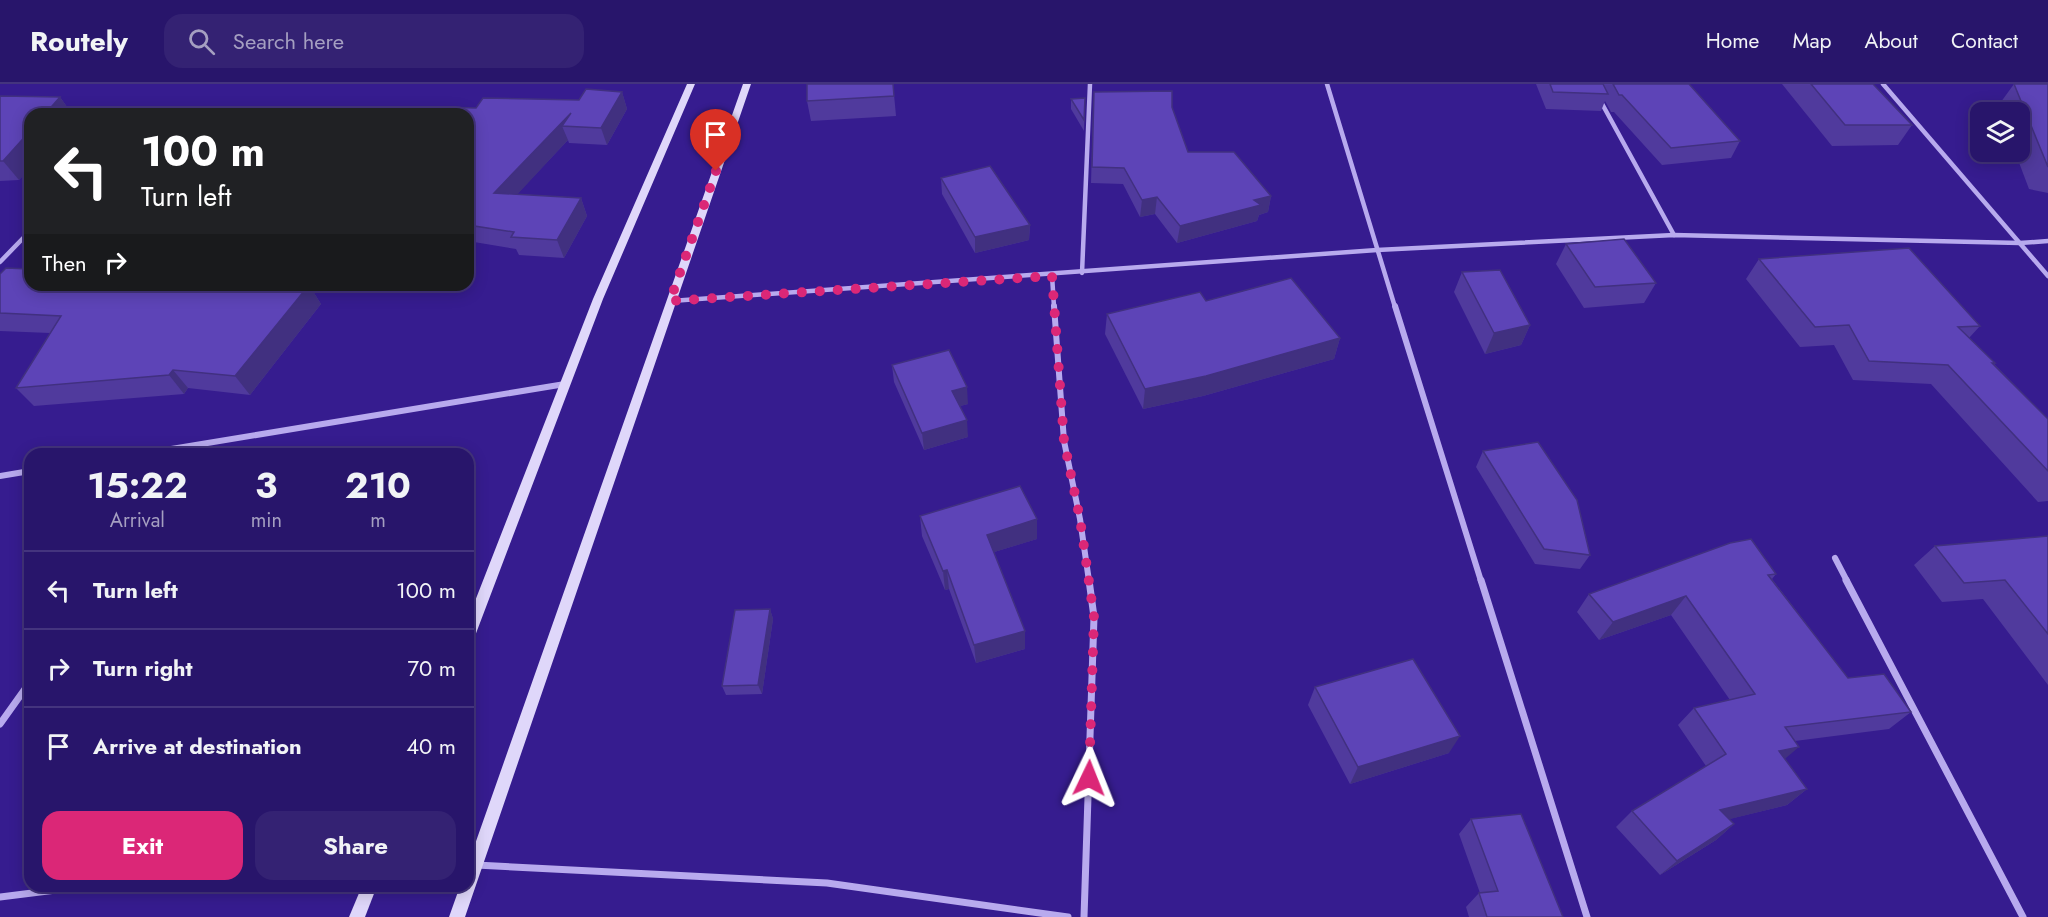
<!DOCTYPE html>
<html lang="en">
<head>
<meta charset="utf-8">
<style>
	:root { --surface:#28156b; --page:#342273; --text:#f1f3f6; --muted:#a59fc1; --line:#44347e; --accent:#db2777 }
	body { margin:0; font-family:Jost,sans-serif; background:var(--page); color:var(--text); height:100vh; display:flex; flex-direction:column; font-size:22px; white-space:nowrap }
	* { box-sizing:border-box; margin:0 }
	p { font-size:20px; color:var(--muted) }
	.icon { flex:none; width:33px; height:33px; fill:none; stroke:currentColor; stroke-width:2; stroke-linecap:round; stroke-linejoin:round }
	.map { position:relative; flex:1; overflow:hidden }
	.side { position:absolute; left:24px; top:364px; width:450px; height:444px; display:flex; flex-direction:column; background:var(--surface); border-radius:18px; box-shadow:0 3px 15px #0003,0 0 0 2px var(--line) }
	.side>* { flex:none }
	.hud { position:absolute; left:24px; top:24px; width:450px; height:183px; border-radius:18px; box-shadow:0 3px 15px #0003,0 0 0 2px var(--line); background:#202124; color:#fff; overflow:hidden }
	.tools { position:absolute; left:1970px; top:18px; display:grid; gap:12px }
	.tools a { display:grid; place-items:center; width:60px; height:60px; border-radius:12px; background:var(--surface); box-shadow:0 3px 15px #0003,0 0 0 2px var(--line); font-size:30px }
	.pin { position:absolute; display:grid; place-items:center; width:51px; height:51px; color:#fff; margin:-62px -26px; border-radius:50% 50% 50% 0; rotate:-45deg; box-shadow:0 0 6px #0007 }
	.pin .icon { rotate:45deg }
	.me { position:absolute; width:66px; margin:-33px; rotate:2deg; stroke-linejoin:round; filter:drop-shadow(0 0 4px #0008) }
	.turn { display:flex; align-items:center; gap:21px; height:126px; padding:0 18px; font-size:27px }
	.turn .icon { width:78px; height:78px; stroke-width:2.5 }
	.turn b { display:block; font-size:42px; line-height:51px }
	.then { display:flex; align-items:center; height:57px; padding:0 18px; background:#0003; gap:12px; font-size:22px }
	.eta { display:flex; justify-content:space-evenly; align-items:center; height:102px; text-align:center }
	.eta b { font-size:36px; font-weight:700; line-height:42px }
	.cta { display:flex; gap:12px; margin-top:auto; padding:12px 18px }
	.cta a { flex:1; height:69px; border-radius:18px; background:var(--accent); color:#fff; font-size:24px; font-weight:700; line-height:69px; text-align:center }
	.cta a+a { background:var(--page); color:var(--text) }
	ul { padding:0; list-style:none }
	li { display:flex; align-items:center; gap:18px; height:78px; padding:0 18px; border-top:2px solid var(--line) }
	li div { flex:1 }
	li b { display:block; font-size:22px }
	li em { font-style:normal }
	header { display:flex; align-items:center; gap:36px; box-sizing:border-box; height:84px; padding:0 30px; background:var(--surface); border-bottom:2px solid var(--line) }
	header strong { font-size:28px }
	nav { display:flex; gap:33px; margin-inline-start:auto; font-size:21px }
	.search { width:420px; height:54px; background:var(--page); display:flex; align-items:center; gap:15px; box-sizing:border-box; padding:0 21px; border-radius:18px; color:var(--muted); font-size:22px }
	.map>svg:first-child { display:block }
</style>
</head>
<body>
<header>
<strong>Routely</strong>
<div class="search"><svg class="icon" aria-label="search" viewBox="0 0 24 24"><circle cx="10" cy="10" r="6"/><path d="M15 15l6 6"/></svg>Search here</div>
<nav><a>Home</a><a>Map</a><a>About</a><a>Contact</a></nav>
</header>
<div class="map">
<svg width="2048" height="833" viewBox="0 0 2048 833">
	<rect width="100%" height="100%" fill="#361c8f"/>
	<g fill="none" stroke-linecap="round" stroke-linejoin="round">
		<g stroke="#b8aaee" stroke-width="4.5">
			<path d="M1327 0 1395 223"/>
			<path d="M1883 0 2048 192"/>
			<path d="M1600 16 1674 151"/>
			<path d="M0 178 30 147"/>
			<path d="M1082 189 1090 0"/>
			<path d="M1052 191 1054 223"/>
			<path d="M671 217 1377 166 1674 151 2020 159 2048 157"/>
		</g>
		<g stroke="#b8aaee" stroke-width="6">
			<path d="M1054 222 1064 357 1080 435 1089 497"/>
			<path d="M1395 222 1481 497"/>
			<path d="M141 370 565 300"/>
			<path d="M193 370 199 362"/>
			<path d="M0 392 30 387"/>
			<path d="M1835 474 1847 497"/>
		</g>
		<g stroke="#b8aaee" stroke-width="7">
			<path d="M1481 496 1587 833"/>
			<path d="M1846 496 2023 833"/>
			<path d="M0 640 30 598"/>
			<path d="M476 781 827 799 1068 833"/>
			<path d="M0 813 88 802"/>
			<path d="M1084 833 1094 533 1089 496"/>
		</g>
		<g fill="#dfd7fa" fill-rule="evenodd">
			<path d="M687 0H695L603 215 475 552 473 556 468 558V535L593 215Z"/>
			<path d="M743 0H751L465 833H449L460 802H468V780Z"/>
			<path d="M362 802H377L365 833H349Z"/>
		</g>
	</g>
	<g fill="#503a9d">
		<path d="M893 0 896 32 811 37 807 17Z"/>
		<path d="M1536 0H1689L1740 57 1731 74 1662 81 1614 28H1611L1605 17 1601 27 1546 25Z"/>
		<path d="M1782 0H1873L1912 41 1898 61 1832 62Z"/>
		<path d="M2014 0H2048V109L2029 105 2015 68H2019V28H2000L1998 22Z"/>
		<path d="M622 8 627 25 607 61 569 59 568 56 517 110 581 114 587 132 564 174 519 171 516 165 468 157V30L476 24 579 16Z"/>
		<path d="M0 12 60 13 72 30H30V84L19 96 0 97Z"/>
		<path d="M1085 14 1084 47 1071 25V15Z"/>
		<path d="M1172 23 1188 68 1271 112 1268 128 1259 131 1257 137 1177 159 1155 130 1140 133 1123 100 1091 99 1093 25Z"/>
		<path d="M941 94 1030 141 1029 156 975 169 942 110Z"/>
		<path d="M1566 160 1656 199 1644 219 1584 224 1556 180Z"/>
		<path d="M1759 175 1980 242 1969 254 1995 279 1994 280 2048 335V417L2038 418 1931 300 1853 296 1834 261 1800 263 1746 195Z"/>
		<path d="M1462 188 1530 241 1521 261 1485 270 1454 208Z"/>
		<path d="M0 190 309 201 321 220 250 311 188 304 184 310 34 322 16 304 50 249 0 247Z"/>
		<path d="M1206 217 1340 254 1334 275 1203 312 1143 325 1105 250 1107 230Z"/>
		<path d="M892 281 968 320 960 322 968 353 924 366 894 298Z"/>
		<path d="M1483 367 1590 471 1580 485 1535 480 1476 383Z"/>
		<path d="M920 432 1037 435V455L994 468 1025 547V565L976 579 949 505 945 506 922 452Z"/>
		<path d="M2048 452V601L1983 515 1942 518 1914 481 1935 462Z"/>
		<path d="M1776 490 1772 495 1848 594 1911 628 1889 645 1795 657 1784 675 1807 705 1787 721 1729 735 1734 740 1716 756 1660 791 1616 743 1632 727 1706 682 1678 641 1694 624 1730 616 1671 531 1599 556 1577 528 1589 510Z"/>
		<path d="M770 525 773 535 762 610 726 611 722 602Z"/>
		<path d="M1315 603 1449 669 1350 700 1308 621Z"/>
		<path d="M1471 735 1563 833H1469L1466 823 1479 809H1480L1459 750Z"/>
	</g>
	<g fill="#413080">
		<path d="M622 8 627 25 607 61 601 44Z"/>
		<path d="M60 13 72 30H45Z"/>
		<path d="M571 29 562 42 568 56 502 127 494 109Z"/>
		<path d="M30 47V84L19 96 3 77Z"/>
		<path d="M1271 112 1268 128 1259 131 1257 137 1177 159 1180 142 1254 116Z"/>
		<path d="M1157 113 1155 130 1140 133 1142 116Z"/>
		<path d="M581 114 587 132 564 174 557 156Z"/>
		<path d="M1030 141 1029 156 975 169V153Z"/>
		<path d="M309 201 321 220 250 311 235 292Z"/>
		<path d="M1530 241 1521 261 1485 270 1494 249Z"/>
		<path d="M1340 254 1334 275 1203 312 1143 325 1145 305Z"/>
		<path d="M173 286 188 304 184 310 169 291Z"/>
		<path d="M967 303 968 320 953 324 952 307Z"/>
		<path d="M967 336 968 353 924 366 922 349Z"/>
		<path d="M1037 435V455L988 470 987 451Z"/>
		<path d="M947 486 949 505 945 506 943 487Z"/>
		<path d="M1686 512 1671 531 1599 556 1613 538Z"/>
		<path d="M770 525 773 535 762 610 758 601Z"/>
		<path d="M1025 547V565L976 579 974 561Z"/>
		<path d="M1460 652 1449 669 1350 700 1358 683Z"/>
		<path d="M1799 663 1780 679 1779 667Z"/>
		<path d="M1807 705 1787 721 1702 742 1720 726Z"/>
		<path d="M1734 740 1716 756 1660 791 1677 777Z"/>
	</g>
	<g fill="#5d44b7" stroke="#413080" stroke-width="1.5">
		<path d="M807 0H893L894 12 807 17Z"/>
		<path d="M1550 0H1603L1608 10 1553 8Z"/>
		<path d="M1613 0H1689L1740 57 1671 64 1622 11H1619Z"/>
		<path d="M1811 0H1873L1912 41H1845Z"/>
		<path d="M2014 0H2048V83Z"/>
		<path d="M586 5 622 8 601 44 562 42 571 29 494 109 581 114 557 156 511 153 514 148 468 141V30H438L442 23 476 24 483 14 579 16Z"/>
		<path d="M1172 7V23L1188 68H1234L1271 112 1254 116 1261 121 1180 142 1157 113 1142 116 1124 84 1092 83 1094 8Z"/>
		<path d="M0 12 60 13 45 30H30V47L3 77H0Z"/>
		<path d="M1085 14 1084 36 1071 15Z"/>
		<path d="M990 82 1030 141 975 153 941 94Z"/>
		<path d="M1624 155 1656 199 1595 203 1566 160Z"/>
		<path d="M1909 164 1980 242 1958 243 1995 279H1992L2048 335V387L1948 281 1869 277 1849 241 1815 243 1759 175Z"/>
		<path d="M6 184 30 185V201H309L235 292 173 286 169 291 16 304 61 232 0 229V190Z"/>
		<path d="M1500 186 1530 241 1494 249 1462 188Z"/>
		<path d="M1291 194 1340 254 1206 292 1145 305 1107 230 1200 208 1206 217Z"/>
		<path d="M949 266 967 303 952 307 967 336 922 349 892 281Z"/>
		<path d="M1538 358 1577 416 1590 471 1544 465 1483 367Z"/>
		<path d="M1020 402 1037 435 987 451 1025 547 974 561 947 486 943 487 920 432Z"/>
		<path d="M2048 452V550L2005 496 1964 499 1935 462Z"/>
		<path d="M1751 455 1776 490 1768 491 1848 594 1884 590 1911 628 1785 643 1799 663 1779 667 1807 705 1720 726 1734 740 1677 777 1632 727 1726 670 1694 624 1755 610 1686 512 1613 538 1589 510 1730 459Z"/>
		<path d="M770 525 758 601 722 602 735 526Z"/>
		<path d="M1413 575 1460 652 1358 683 1315 603Z"/>
		<path d="M1521 730 1563 833H1487L1479 809 1498 807 1471 735Z"/>
	</g>
	<g fill="none" stroke-linecap="round" stroke-linejoin="round">
		<path stroke="#db2777" stroke-width="10" stroke-dasharray="0 18" d="M716 87 670 217 1052 192 1064 357 1080 435 1094 533 1089 694"/>
	</g>
</svg>
<div class="tools">
<a><svg class="icon" aria-label="layers" viewBox="0 0 24 24"><path d="M12 4l9 5-9 5-9-5zM3 14l9 5 9-5"/></svg></a>
</div>
<div class="pin" style="left:716px;top:87px;background:#d93025"><svg class="icon" aria-label="arrive" viewBox="0 0 24 24"><path d="M6 21V4h12l-3 4 3 4H6"/></svg></div>
<svg class="me" style="left:1089px;top:694px" viewBox="-20 -20 40 40"><path d="M0-17L14 15 0 8-14 15z" fill="#db2777" stroke="#fff" stroke-width="4"/></svg>
<div class="hud">
<div class="turn"><svg class="icon" aria-label="left" viewBox="0 0 24 24"><path d="M17 20v-9H6M10 6l-5 5 5 5"/></svg><div><b>100 m</b>Turn left</div></div>
<div class="then">Then<svg class="icon" aria-label="right" viewBox="0 0 24 24"><path d="M7 20v-9h11M14 6l5 5-5 5"/></svg></div>
</div>
<section class="side">
<div class="eta">
<div><b>15:22</b><p>Arrival</p></div>
<div><b>3</b><p>min</p></div>
<div><b>210</b><p>m</p></div>
</div>
<ul>
<li><svg class="icon" aria-label="left" viewBox="0 0 24 24"><path d="M17 20v-9H6M10 6l-5 5 5 5"/></svg><div><b>Turn left</b></div><em>100 m</em></li>
<li><svg class="icon" aria-label="right" viewBox="0 0 24 24"><path d="M7 20v-9h11M14 6l5 5-5 5"/></svg><div><b>Turn right</b></div><em>70 m</em></li>
<li><svg class="icon" aria-label="arrive" viewBox="0 0 24 24"><path d="M6 21V4h12l-3 4 3 4H6"/></svg><div><b>Arrive at destination</b></div><em>40 m</em></li>
</ul>
<div class="cta"><a>Exit</a><a>Share</a></div>
</section>
</div>
</body>
</html>
